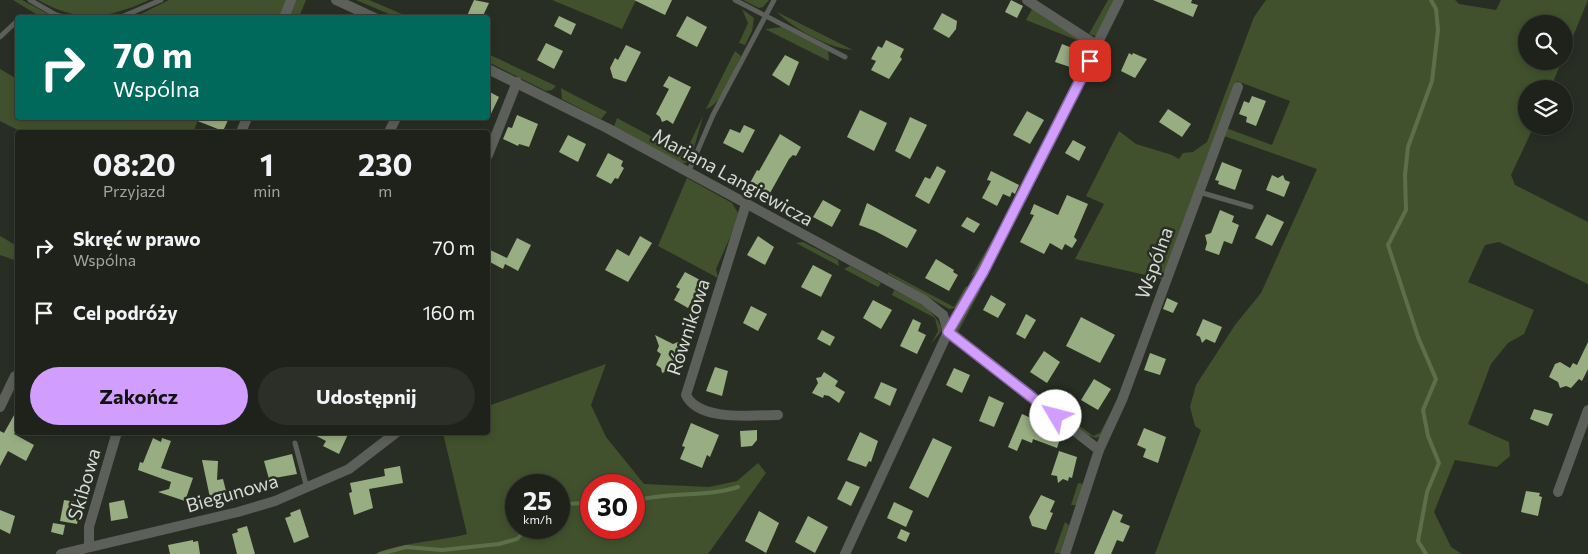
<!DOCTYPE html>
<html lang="pl">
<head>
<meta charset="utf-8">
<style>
	:root { --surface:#1f221b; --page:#2c2f28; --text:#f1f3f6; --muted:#a1a4a3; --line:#3c3f3a; --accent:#d19dfe }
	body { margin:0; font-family:Commissioner,sans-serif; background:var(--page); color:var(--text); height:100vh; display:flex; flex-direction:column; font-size:19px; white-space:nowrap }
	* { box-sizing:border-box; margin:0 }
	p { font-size:16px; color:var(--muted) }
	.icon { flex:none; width:28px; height:28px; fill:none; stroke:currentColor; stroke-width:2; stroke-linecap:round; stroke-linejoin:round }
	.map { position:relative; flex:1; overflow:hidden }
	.sheet { position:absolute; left:15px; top:130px; width:475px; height:305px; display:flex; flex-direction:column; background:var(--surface); border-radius:5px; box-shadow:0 2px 8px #0003,0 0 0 1px var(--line) }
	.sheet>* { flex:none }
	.guide { position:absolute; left:15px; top:15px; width:475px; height:105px; border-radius:5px; box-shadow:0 2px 8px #0003,0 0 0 1px var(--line); background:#00695c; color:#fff; overflow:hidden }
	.fabs { position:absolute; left:1518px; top:15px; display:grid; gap:10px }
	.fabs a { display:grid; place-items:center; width:55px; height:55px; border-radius:50%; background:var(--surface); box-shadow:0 2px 8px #0003,0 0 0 1px var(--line); font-size:25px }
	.speed { position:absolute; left:505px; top:474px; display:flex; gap:10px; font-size:25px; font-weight:700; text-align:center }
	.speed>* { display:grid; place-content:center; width:65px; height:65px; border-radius:50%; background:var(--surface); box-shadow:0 2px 8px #0003,0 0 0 1px var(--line); line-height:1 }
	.speed small { font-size:12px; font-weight:400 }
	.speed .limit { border:8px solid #d22; background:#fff; color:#111 }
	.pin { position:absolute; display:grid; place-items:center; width:42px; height:42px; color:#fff; margin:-21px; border-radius:10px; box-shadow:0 2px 8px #0006 }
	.me { position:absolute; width:55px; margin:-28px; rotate:307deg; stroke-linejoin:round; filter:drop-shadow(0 0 4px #0008) }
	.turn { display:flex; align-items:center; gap:18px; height:105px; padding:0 15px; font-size:22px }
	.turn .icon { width:65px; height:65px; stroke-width:2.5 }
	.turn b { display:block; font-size:35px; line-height:42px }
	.eta { display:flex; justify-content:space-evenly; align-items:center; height:85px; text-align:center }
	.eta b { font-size:30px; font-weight:700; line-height:35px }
	.action { display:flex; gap:10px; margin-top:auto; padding:10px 15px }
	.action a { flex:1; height:58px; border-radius:30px; background:var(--accent); color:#111; font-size:20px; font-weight:700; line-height:58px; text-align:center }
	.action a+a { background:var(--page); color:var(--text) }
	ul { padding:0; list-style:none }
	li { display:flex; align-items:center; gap:15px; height:65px; padding:0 15px }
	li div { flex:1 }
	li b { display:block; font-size:19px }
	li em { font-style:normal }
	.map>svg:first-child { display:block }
</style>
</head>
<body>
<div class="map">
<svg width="1588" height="554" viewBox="0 0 1588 554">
	<rect width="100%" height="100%" fill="#292e24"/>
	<g fill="#41512d" fill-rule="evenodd">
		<path d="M13 0H22L54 17H41Z"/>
		<path d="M38 0H149C108 19 78 23 38 0Z"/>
		<path d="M169 0H286L280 17 133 18Z"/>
		<path d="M295 0H306L299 17 289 18Z"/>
		<path d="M356 0H369L409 17H396Z"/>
		<path d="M552 0H636L622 29Z"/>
		<path d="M743 0H769L763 7 759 8Z"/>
		<path d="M1018 0 1079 37 1089 48 1083 46 1084 43 1026 20 1032 9Z"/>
		<path d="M1108 0H1116L1096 36 1089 34Z"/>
		<path d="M1266 0H1455L1459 4 1496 10 1501 0H1588L1564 58V24H1526V61H1562L1550 89H1526V126H1534L1511 175 1515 185 1588 222V284L1499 242 1485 245 1468 282 1534 310 1524 334 1508 343 1491 364 1468 424 1509 442 1510 456 1497 467 1455 460 1434 512 1451 547 1462 554H1155L1201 430 1195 426 1190 407 1196 385 1235 325 1261 293 1317 169 1224 136 1226 128 1272 145 1290 101 1237 81 1163 279 1075 259 1104 204 1086 196 1119 131 1136 144 1172 155 1179 159 1183 153 1193 152 1207 142 1254 17Z"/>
		<path d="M742 9 754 18 752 31 745 45 739 43 748 23Z"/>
		<path d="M777 12 853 50C830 49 794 29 777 12Z"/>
		<path d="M782 27 828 50 829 61 765 29Z"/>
		<path d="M735 51 741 56C733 72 723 104 706 109Z"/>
		<path d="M488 54 556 86 552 90 546 91 488 62Z"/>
		<path d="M0 69 17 79 18 118H199L193 132H22L0 121Z"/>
		<path d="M561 88 566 91 607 112 601 119 562 99Z"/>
		<path d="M703 116 692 155 686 163H681L614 127 617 118 658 140 681 147 690 143Z"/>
		<path d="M687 178 732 203 738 213 731 235 716 269 718 278 658 246Z"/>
		<path d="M1001 225V229L980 268 970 278Z"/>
		<path d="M0 236 17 246V261L0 255Z"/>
		<path d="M803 242 838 260 839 266 796 243Z"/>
		<path d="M850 266 881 283 878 287 844 269Z"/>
		<path d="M888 272 954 307 966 286 967 288 956 308 949 309 888 274Z"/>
		<path d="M981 289 958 332 1039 395 1036 396 955 332 977 290Z"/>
		<path d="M894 290C914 300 934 307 942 330L931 344 938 331 935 318 892 295Z"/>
		<path d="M606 364 591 405 606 437 644 484 709 487 737 481 758 463 766 473 708 554H374C402 542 436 542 467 534L443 433 488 432V406ZM516 485H559V528H516ZM591 485H634V528H591Z"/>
		<path d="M1118 399 1100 437 1096 438 1088 435 1058 412 1059 410 1093 436 1100 433Z"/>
		<path d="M1078 483 1083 484 1077 505H1071Z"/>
		<path d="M1065 522 1069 525 1060 553H1054Z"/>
	</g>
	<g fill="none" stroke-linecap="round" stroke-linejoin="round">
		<g stroke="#5d6f48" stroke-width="4">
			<path d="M634 501C668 491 704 498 738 487"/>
			<path d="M559 504 591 503"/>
			<path d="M380 554 406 547 442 550 499 544 517 539 527 528"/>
			<path d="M1426 554 1418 541 1427 492 1439 463 1428 436 1423 410 1436 379 1418 337 1388 245 1406 210 1405 175 1408 147 1432 81 1438 30 1436 9 1431 0"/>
		</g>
	</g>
	<g fill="#99ad83">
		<path d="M474 0 489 3 482 18H466Z"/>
		<path d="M634 0H672L665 15Z"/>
		<path d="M1011 0 1023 6 1017 18 1005 12Z"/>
		<path d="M1153 0H1192L1191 3 1198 5 1193 17Z"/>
		<path d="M942 13 957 21 956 29 949 38 933 29Z"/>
		<path d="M559 16 576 24 571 35 554 26Z"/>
		<path d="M687 16 707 27 697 47 676 36Z"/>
		<path d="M886 40 904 49 900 57 902 59 889 79 871 70 876 61 871 59 878 46 882 48Z"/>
		<path d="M546 43 563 51 554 69 537 60Z"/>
		<path d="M1062 44 1077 50 1070 67 1055 62Z"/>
		<path d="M626 45 641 52 626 82 613 78 610 68 615 58 618 60Z"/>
		<path d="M1129 53 1132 55 1133 53 1147 59 1135 78 1121 71Z"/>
		<path d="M785 55 799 62 789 86 772 75Z"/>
		<path d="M669 76 691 87 673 124 667 120 662 122 660 117 656 114 669 89 663 86Z"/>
		<path d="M488 91 499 97 488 120Z"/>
		<path d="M1252 96 1266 101 1256 126 1246 122 1247 117 1239 114 1244 101 1249 103Z"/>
		<path d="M1168 109 1191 124 1182 137 1159 122Z"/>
		<path d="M860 110 887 123 874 151 847 137Z"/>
		<path d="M1027 111 1044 120 1030 144 1013 135Z"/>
		<path d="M517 115 538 124 529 147 519 144 518 146 503 139 508 127 512 128Z"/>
		<path d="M910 117 927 125 910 159 895 151Z"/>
		<path d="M190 118H229L223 131Z"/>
		<path d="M744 125 755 130 743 153 723 143 730 129 740 133Z"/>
		<path d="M780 134 801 147 796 156 793 155 789 159 770 193 750 183 757 170 759 171Z"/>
		<path d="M568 135 586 144 578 162 559 152Z"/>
		<path d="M1073 140 1086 147 1079 161 1065 153Z"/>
		<path d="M608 153 623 161 621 166 624 168 618 179 615 178 611 184 596 176Z"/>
		<path d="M1222 162 1242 170 1235 190 1218 184 1219 181 1215 180Z"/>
		<path d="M937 166 946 171 929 204 915 196 925 177 930 179Z"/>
		<path d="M991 171 1019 185 1015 194 1012 192 1010 197 1003 194 997 206 982 198 991 181 987 180Z"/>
		<path d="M1272 175 1278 178 1283 175 1285 180 1290 182 1284 197 1266 190Z"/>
		<path d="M1067 195 1088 204 1074 237 1077 240 1072 248 1065 244 1062 250 1050 243 1044 254 1020 242 1034 215 1030 214 1034 204 1058 215Z"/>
		<path d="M823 200 841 210 832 227 813 217Z"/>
		<path d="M867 203 917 230 907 248 875 231 859 225Z"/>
		<path d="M1220 210 1234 216 1232 222 1239 225 1232 244 1224 241 1219 255 1205 250 1207 243 1205 235 1211 233Z"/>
		<path d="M1267 214 1284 222 1272 246 1255 238Z"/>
		<path d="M967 217 980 224 974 233 961 226Z"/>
		<path d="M640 236 652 243 628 282 605 270 617 249 629 256Z"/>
		<path d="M758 236 774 247 765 265 747 255Z"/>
		<path d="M517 238 531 245 518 271 505 264 503 269 488 261V249L507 258Z"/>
		<path d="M936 259 954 270 953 272 958 275 949 291 925 278Z"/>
		<path d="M813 265 832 275 821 297 801 287Z"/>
		<path d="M685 272 702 281 688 308 674 300 680 289 676 287Z"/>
		<path d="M991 295 1006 304 998 318 983 310Z"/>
		<path d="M1167 298 1178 303 1173 313 1163 309Z"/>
		<path d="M873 300 892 310 881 329 863 318Z"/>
		<path d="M751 306 767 314 758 331 743 323Z"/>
		<path d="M1026 314 1036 320 1025 339 1016 334Z"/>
		<path d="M1081 317 1115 335 1100 363 1066 346Z"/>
		<path d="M913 319 921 323 918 331 926 335 917 354 900 346Z"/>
		<path d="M1203 319 1222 327 1215 343 1206 339 1202 343 1200 337 1196 335Z"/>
		<path d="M822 330 835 337 830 346 817 339Z"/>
		<path d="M655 335 673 344 678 342 680 347 686 351 675 375 667 371 662 373 661 368 656 365 661 354 657 351 659 346Z"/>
		<path d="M1588 342V369L1582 381 1579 379 1571 388 1566 386 1560 388 1558 382 1549 377 1555 364 1560 362 1570 368 1573 363 1577 365Z"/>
		<path d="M1044 351 1060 362 1047 383 1030 372Z"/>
		<path d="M1150 353 1166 359 1160 375 1144 370Z"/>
		<path d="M715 367 728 371 722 396 706 391Z"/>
		<path d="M954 368 970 375 962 393 946 385Z"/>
		<path d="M824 372 838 381 835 386 845 392 839 403 829 396 824 395 823 398 812 393 818 383 816 378 821 377Z"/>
		<path d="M1094 379 1111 389 1098 410 1081 400Z"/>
		<path d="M881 382 897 389 890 406 874 398Z"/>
		<path d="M989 396 1004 403 994 427 979 421Z"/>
		<path d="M18 408V428L14 434 34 445 26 461 8 451 0 466V431L4 433Z"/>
		<path d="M1534 409 1553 414 1548 426 1530 419Z"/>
		<path d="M1022 414 1040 422 1036 431 1060 439 1057 448 1033 439 1032 443 1022 439 1017 451 1008 447Z"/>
		<path d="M691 423 719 435 710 457 707 455 702 468 680 459 685 447 682 446Z"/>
		<path d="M1144 428 1166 437 1158 463 1143 457 1146 449 1137 445Z"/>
		<path d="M757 430V440L752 446 741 447 740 431Z"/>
		<path d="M309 432H349L339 454 323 446 326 441Z"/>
		<path d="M860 432 878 441 871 462 869 461 866 467 847 460Z"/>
		<path d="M153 438 161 442 162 438 171 441 161 468 193 478 185 501 158 492 169 489 171 482 138 470 140 462 143 463Z"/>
		<path d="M933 438 952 447 928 498 909 488Z"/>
		<path d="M1059 451 1077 457 1072 478 1069 477 1068 481 1063 479 1058 483 1057 476 1051 475Z"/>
		<path d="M292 454 297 474 269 479 264 461Z"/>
		<path d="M202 460 218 461 217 480 223 479 227 495 215 498V507H212Z"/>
		<path d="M400 466 403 483 369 489 373 508 354 515 349 493 352 492 350 483 385 476 384 469Z"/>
		<path d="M846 481 860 487 851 506 837 499Z"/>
		<path d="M1526 491 1540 493 1539 496 1542 497 1538 516 1521 512Z"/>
		<path d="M1041 495 1055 501 1050 512 1053 513 1046 530 1032 526 1029 517Z"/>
		<path d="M64 500 82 503 77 524 60 521Z"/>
		<path d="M124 500 128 518 111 521 109 503Z"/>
		<path d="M894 502 913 511 906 527 887 518Z"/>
		<path d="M300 509 309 537 294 543 285 518 291 516 290 513Z"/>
		<path d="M0 510 15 516 10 534 0 529Z"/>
		<path d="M1113 510 1123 515 1120 522 1130 526 1123 542 1117 540 1111 554H1094Z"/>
		<path d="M759 511 779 523 766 553 745 541Z"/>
		<path d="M808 516 828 527 815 553 795 542Z"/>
		<path d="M53 523 65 525 63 535 51 532Z"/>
		<path d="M247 526 255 554H237L232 534 238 532 237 529Z"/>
		<path d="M901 529 910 533 906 542 897 538Z"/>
		<path d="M193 540V542L198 541 200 554H170L168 545Z"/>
	</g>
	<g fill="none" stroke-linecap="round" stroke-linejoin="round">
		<g stroke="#5c5f5a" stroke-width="5">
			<path d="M30 0 56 15 68 18"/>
			<path d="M735 0 845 57"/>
			<path d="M119 18 161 0"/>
			<path d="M0 37 18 20"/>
			<path d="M688 173 713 115 774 0"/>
			<path d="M1199 192 1251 207"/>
			<path d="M295 443 307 488"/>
		</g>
		<g stroke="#5c5f5a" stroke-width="10">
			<path d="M336 0 375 18"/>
			<path d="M1027 0 1098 46"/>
			<path d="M284 18 291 0"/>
			<path d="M488 69 607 128 924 300 943 315 948 332"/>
			<path d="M241 132 247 118"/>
			<path d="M389 132 396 118"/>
			<path d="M488 155 517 82"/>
			<path d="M746 204 686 395C699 422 753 415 778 415"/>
			<path d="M948 332 1099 450 1065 554"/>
			<path d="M0 407 15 376"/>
			<path d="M1099 450 1122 400 1238 87"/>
			<path d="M1558 492 1588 410"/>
			<path d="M89 546V527L117 432"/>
			<path d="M61 554 238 512 275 501 349 469 397 432"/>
			<path d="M845 554 948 332 983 273 1119 0"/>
		</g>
	</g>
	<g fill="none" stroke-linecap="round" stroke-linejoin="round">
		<defs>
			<path id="route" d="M1056 416 948 332 983 272 1090 61"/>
		</defs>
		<use href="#route" stroke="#8866a5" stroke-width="12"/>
		<use href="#route" stroke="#d19dfe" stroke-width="9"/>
	</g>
	<g text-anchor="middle" stroke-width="5" stroke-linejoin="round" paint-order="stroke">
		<g font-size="19" fill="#d8dbd5" stroke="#292e24">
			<text transform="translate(733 177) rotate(29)" y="7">Mariana Langiewicza</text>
			<text transform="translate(1154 263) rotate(-70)" y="7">Wspólna</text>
			<text transform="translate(688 327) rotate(-72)" y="7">Równikowa</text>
			<text transform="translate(84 484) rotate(-74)" y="7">Skibowa</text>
			<text transform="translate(232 493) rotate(-16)" y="7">Biegunowa</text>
		</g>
	</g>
</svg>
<div class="fabs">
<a><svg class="icon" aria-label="search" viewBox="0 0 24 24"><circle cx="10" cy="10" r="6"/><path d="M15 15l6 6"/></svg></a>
<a><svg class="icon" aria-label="layers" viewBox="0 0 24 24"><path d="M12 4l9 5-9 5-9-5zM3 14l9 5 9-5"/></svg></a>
</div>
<div class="speed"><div>25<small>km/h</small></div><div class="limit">30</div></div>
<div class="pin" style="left:1090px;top:61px;background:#d93025"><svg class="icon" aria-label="arrive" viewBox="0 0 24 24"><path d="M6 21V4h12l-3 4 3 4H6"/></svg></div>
<svg class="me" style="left:1056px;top:416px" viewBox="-20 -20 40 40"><circle r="19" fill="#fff"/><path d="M0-13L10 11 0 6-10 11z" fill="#d19dfe"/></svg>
<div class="guide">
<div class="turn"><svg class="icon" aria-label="right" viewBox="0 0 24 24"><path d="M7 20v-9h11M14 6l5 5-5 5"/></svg><div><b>70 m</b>Wspólna</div></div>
</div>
<section class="sheet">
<div class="eta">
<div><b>08:20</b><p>Przyjazd</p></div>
<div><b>1</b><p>min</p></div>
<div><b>230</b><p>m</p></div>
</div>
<ul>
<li><svg class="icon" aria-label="right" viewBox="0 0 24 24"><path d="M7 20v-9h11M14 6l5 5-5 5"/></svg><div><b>Skręć w prawo</b><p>Wspólna</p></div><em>70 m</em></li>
<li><svg class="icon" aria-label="arrive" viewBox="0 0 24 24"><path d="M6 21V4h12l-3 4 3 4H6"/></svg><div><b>Cel podróży</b></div><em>160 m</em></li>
</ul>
<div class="action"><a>Zakończ</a><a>Udostępnij</a></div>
</section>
</div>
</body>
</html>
